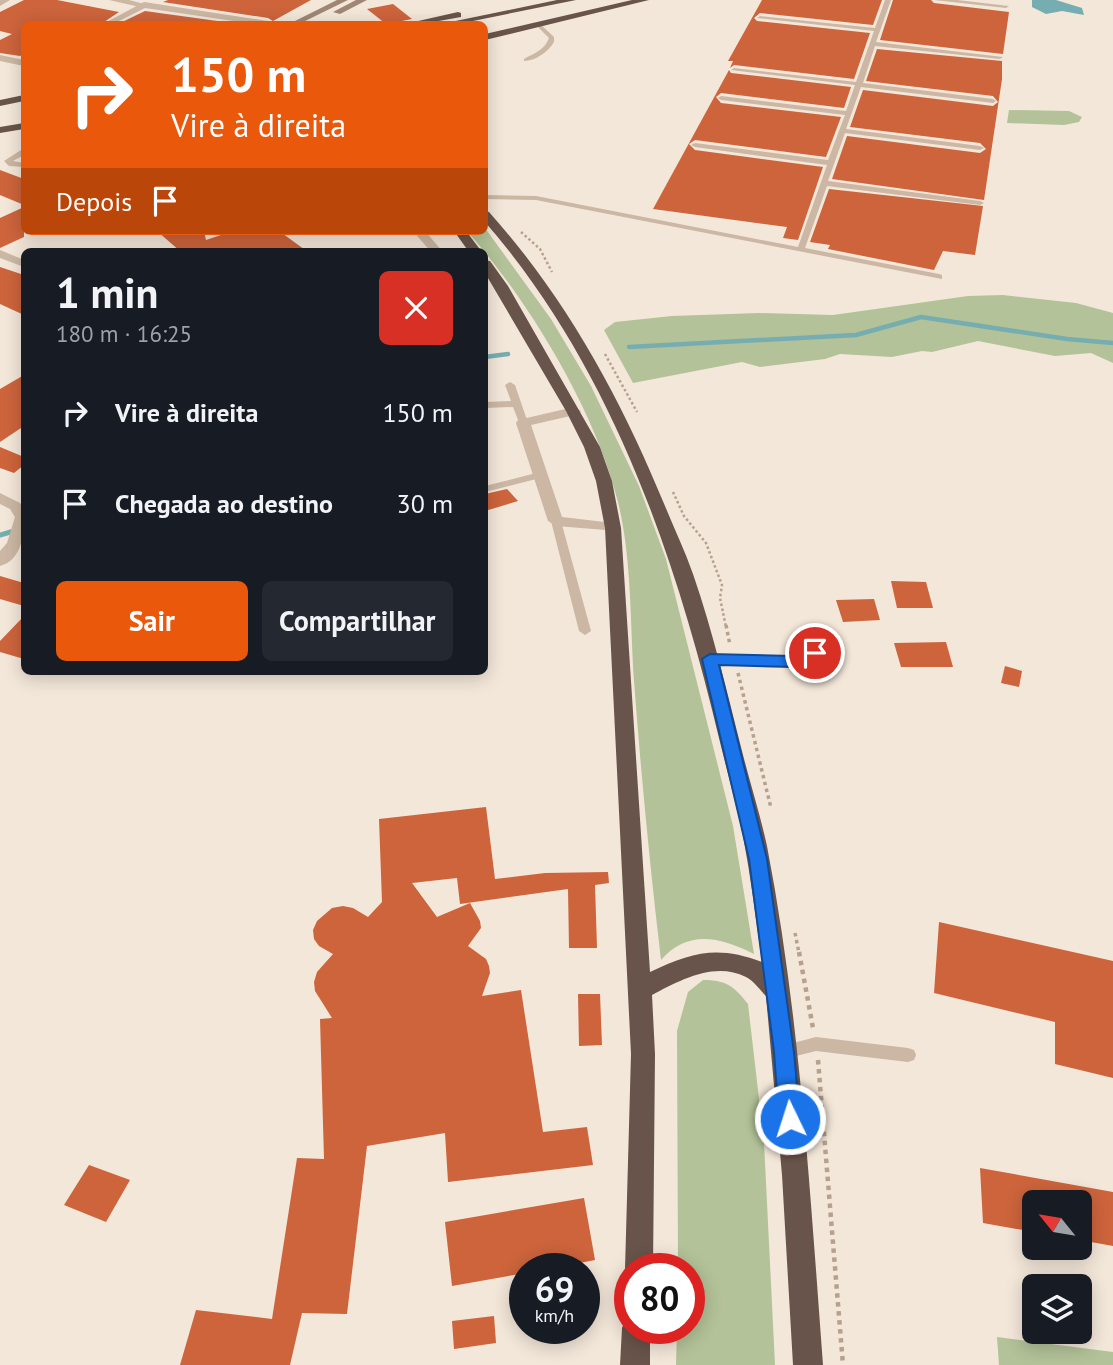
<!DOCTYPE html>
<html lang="pt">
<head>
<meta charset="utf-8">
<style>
	:root { --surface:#171b24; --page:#242831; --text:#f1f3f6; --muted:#9ea1a6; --accent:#ea580c }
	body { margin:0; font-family:"PT Sans",sans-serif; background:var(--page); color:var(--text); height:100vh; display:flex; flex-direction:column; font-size:26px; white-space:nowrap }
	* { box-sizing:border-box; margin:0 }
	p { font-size:23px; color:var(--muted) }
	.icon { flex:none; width:38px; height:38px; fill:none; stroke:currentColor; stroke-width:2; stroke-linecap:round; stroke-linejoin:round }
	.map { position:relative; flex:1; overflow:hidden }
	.panel { position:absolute; left:21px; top:248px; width:467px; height:427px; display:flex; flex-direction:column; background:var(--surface); border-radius:10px; box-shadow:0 4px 18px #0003 }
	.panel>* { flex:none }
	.guide { position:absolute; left:21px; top:21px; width:467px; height:214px; border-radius:10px; box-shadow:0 4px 18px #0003; background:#ea580c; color:#fff; overflow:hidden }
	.needle { width:46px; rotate:300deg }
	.tools { position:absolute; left:1022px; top:1190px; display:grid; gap:14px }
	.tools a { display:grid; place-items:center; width:70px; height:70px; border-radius:10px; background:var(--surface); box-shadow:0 4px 18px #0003; font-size:35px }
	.speed { position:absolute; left:509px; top:1253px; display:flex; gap:14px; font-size:35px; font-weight:700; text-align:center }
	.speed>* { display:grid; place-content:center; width:91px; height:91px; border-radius:50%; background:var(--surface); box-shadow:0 4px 18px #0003; line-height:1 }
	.speed small { font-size:18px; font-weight:400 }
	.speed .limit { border:10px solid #d22; background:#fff; color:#111 }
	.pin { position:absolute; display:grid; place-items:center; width:60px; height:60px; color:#fff; margin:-30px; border:4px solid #fff; border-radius:50%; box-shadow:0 2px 7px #0007 }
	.me { position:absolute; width:77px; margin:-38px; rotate:356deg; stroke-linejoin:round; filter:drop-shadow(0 0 5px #0008) }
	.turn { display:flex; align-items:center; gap:24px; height:147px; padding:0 35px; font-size:32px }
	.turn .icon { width:91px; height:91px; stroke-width:2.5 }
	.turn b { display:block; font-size:49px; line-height:60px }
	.then { display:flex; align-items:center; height:66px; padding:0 35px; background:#0003; gap:14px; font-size:26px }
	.round { display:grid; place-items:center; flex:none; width:74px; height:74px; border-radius:10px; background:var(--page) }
	.summary { display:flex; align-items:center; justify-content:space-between; height:119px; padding:0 35px }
	h1 { font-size:42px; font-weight:700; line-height:52px }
	.button { display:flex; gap:14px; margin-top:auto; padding:14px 35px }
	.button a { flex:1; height:80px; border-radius:10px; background:var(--accent); color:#fff; font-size:28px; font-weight:700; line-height:80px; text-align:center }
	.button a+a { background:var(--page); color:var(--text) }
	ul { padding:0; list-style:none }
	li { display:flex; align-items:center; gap:21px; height:91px; padding:0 35px }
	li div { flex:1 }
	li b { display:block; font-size:26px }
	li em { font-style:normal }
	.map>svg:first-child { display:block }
</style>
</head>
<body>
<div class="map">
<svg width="1113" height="1365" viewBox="0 0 1113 1365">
	<rect width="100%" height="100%" fill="#f3e7d9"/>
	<g fill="#b3c298">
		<path d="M1009 110 1069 111 1082 117 1079 122 1064 125 1007 123Z"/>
		<path d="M485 228 551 319 591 386 639 486 666 559 733 826 754 954C720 937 688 929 661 960 650 867 641 774 634 681 630 623 632 559 618 502 595 410 529 301 467 231H485Z"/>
		<path d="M1003 295 1076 303 1113 313V363L1091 353 1055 356 978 341 932 352 922 351 892 357 840 354 825 359 760 367 742 362 633 383 604 330 615 322 672 316 759 313 833 315 968 296Z"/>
		<path d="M703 980C726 980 734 986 748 1004L764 1142 775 1365H676L677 1328H690V1269H678L677 1031 688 992Z"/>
		<path d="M997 1337 1113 1352V1365H999Z"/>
	</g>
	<path fill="#76adb1" d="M1032 0H1056L1082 8 1084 15 1062 11 1046 14 1032 7Z"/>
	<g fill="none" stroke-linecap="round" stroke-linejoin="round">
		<g stroke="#76adb1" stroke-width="4.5">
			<path d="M629 347 856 335 921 317 1067 339 1113 343"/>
			<path d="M485 357 508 354"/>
		</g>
		<path stroke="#76adb1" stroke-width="5" d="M0 535 24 528"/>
	</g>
	<g fill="#cd643c">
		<path d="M24 0H57L119 12 101 24H24V54L20 56 0 53V40L12 34 0 31V12Z"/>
		<path d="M168 0H311L273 21 268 18 163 2Z"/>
		<path d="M762 0H882L873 25 760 13 754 18 757 21 870 33 854 79 734 65 730 68 733 61H728Z"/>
		<path d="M893 0H931L934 3 1009 12 1003 54 880 40Z"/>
		<path d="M393 4 412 19 386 24 367 9Z"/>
		<path d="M145 11 239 24H118Z"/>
		<path d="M877 49 1002 61V79L984 200 832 179 847 136 980 153 986 149 980 143 850 127 863 90 993 106 998 102 993 96 866 81Z"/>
		<path d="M729 70 731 73 851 87 844 108 721 93 716 97 721 103 841 117 826 157 695 140 689 144 695 150 823 167 798 240 783 238 787 227 653 209Z"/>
		<path d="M0 170 24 179V205L0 195Z"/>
		<path d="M829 189 983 206 975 255 943 251 934 270 828 249 830 245 810 242Z"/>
		<path d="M24 207V237L0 248V218Z"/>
		<path d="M157 231H204L206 240 233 231H279L308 252H181Z"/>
		<path d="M0 267 24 275V315L0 304Z"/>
		<path d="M24 375V426L0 442V389Z"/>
		<path d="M0 447 24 457V465L14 473 0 468Z"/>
		<path d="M507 489 518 501 485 511V494Z"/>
		<path d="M0 576 24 583V606L0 599Z"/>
		<path d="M891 581 926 582 933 608H897Z"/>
		<path d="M874 599 880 620 843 622 836 600Z"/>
		<path d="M24 616V659L0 652V641Z"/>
		<path d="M946 642 953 667H901L894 643Z"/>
		<path d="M1005 666 1022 671 1019 687 1001 683Z"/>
		<path d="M486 807 495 879 545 873 608 872 609 883 595 885 597 948H569L568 889 460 904 457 878 412 883 437 917 470 903 480 921 481 928 468 946 486 959 489 966 490 973 482 996 521 990 543 1132 587 1127 593 1165 448 1182 445 1133 367 1146 347 1314 302 1313 290 1365H180L196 1310 272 1319 297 1158 324 1159 320 1019 332 1018 315 991 314 982 317 972 333 954 319 946 314 939 313 930 317 921 332 908 343 906 353 908 368 917 382 902 379 819Z"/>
		<path d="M939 922 1113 961V1078L1055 1064V1022L934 993Z"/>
		<path d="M578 994H600L602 1045 579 1046Z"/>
		<path d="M89 1165 130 1180 106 1222 64 1205Z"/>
		<path d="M980 1168 1113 1192V1246L1080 1240V1202H1034V1232L983 1223Z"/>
		<path d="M584 1198 595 1260 549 1269H525V1273L452 1286 445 1222Z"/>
		<path d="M494 1316 496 1343 454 1349 452 1321Z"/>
	</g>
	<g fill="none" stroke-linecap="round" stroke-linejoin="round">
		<g stroke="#b7a18e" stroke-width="2.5" stroke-dasharray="2.5 2.5" stroke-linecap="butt">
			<path d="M521 232 540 249 552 272"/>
			<path d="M605 354 637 412"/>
			<path d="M673 492 684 516 706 543 722 585 720 598 726 627"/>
		</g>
		<g stroke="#b7a18e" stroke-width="3.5" stroke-dasharray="3.5 3.5" stroke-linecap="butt">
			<path d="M726 625 730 645"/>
			<path d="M738 673 771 808"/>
			<path d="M795 933 799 953"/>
		</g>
		<g stroke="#b7a18e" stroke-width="4.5" stroke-dasharray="4.5 4.5" stroke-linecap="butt">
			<path d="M799 952 813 1028"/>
			<path d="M818 1060 843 1365"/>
		</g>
		<g fill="#cbb7a4" fill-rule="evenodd">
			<path d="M885 0H891L876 42 1003 57 1000 59 875 46 863 83 993 99 996 101 993 103 861 87 846 129 980 146 984 148 980 150 845 133 828 181 980 201 984 203 980 205 827 186 805 248 939 274 942 275V279L536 200 485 199V195L536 196 798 247 827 165 695 147 691 145 695 143 828 160 845 115 721 100 718 98 721 96 846 111 855 85 731 70 734 68 856 82 874 31 757 18 760 16 875 28Z"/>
			<path d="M934 0H957L1009 6 1006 8Z"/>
			<path d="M540 24 554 37V42C548 52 535 61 524 61V59C534 53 545 50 549 38L537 26Z"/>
			<path d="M21 150H24V155L13 161 24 163V167L9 166 4 161Z"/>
			<path d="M510 382 515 385 528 423 526 425H520L513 407 485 408V402L511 401 505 385Z"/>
			<path d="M540 472 545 475 544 477 485 492V486Z"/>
			<path d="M556 518 561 521 591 631 585 635 579 631 551 521Z"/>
			<path d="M815 649 821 653 819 656 794 666 710 663 704 659 710 655 793 658Z"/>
			<path d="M816 1037 908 1048 914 1050 916 1055 914 1060 908 1062 816 1051 784 1059 778 1057 776 1052 778 1047Z"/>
		</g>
		<g fill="#cbb7a4" fill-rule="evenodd">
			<path d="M0 0H10L0 6Z"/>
			<path d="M109 0H129L148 5 144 8Z"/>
			<path d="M413 231H425L443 252H431Z"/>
			<path d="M0 250 24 260V267L0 258Z"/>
			<path d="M574 407 581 411 579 414 531 425 562 517 613 523 621 528 618 531 556 526 548 521 516 423 518 420Z"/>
			<path d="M0 493 20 503 24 508C24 529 25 559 0 566V551L7 543 15 517 10 509 0 504Z"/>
		</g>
		<g fill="#cbb7a4" fill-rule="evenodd">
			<path d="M144 2 268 21 272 24H254L145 8 113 24H103Z"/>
			<path d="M0 55 24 60V66L0 61Z"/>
		</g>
		<g fill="#9f8675" fill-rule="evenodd">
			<path d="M337 0H348L299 24H289Z"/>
			<path d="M356 0H367L340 14 333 12Z"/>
		</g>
		<g fill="#68544a" fill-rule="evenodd">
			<path d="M557 0H576L458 24H441Z"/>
			<path d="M632 0H649L485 40V34Z"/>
			<path d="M458 12 461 13V17L422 24H405Z"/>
			<path d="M24 95V101L0 106V100Z"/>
			<path d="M24 123V129L0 133V127Z"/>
			<path d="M485 211 489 212C567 299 621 399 665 506 674 528 685 551 693 574 713 632 727 692 742 751 750 783 760 814 767 846 800 1017 810 1192 823 1365H793L782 1175 766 996C759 989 754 981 746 977 714 961 679 981 652 995L655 1054 653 1269H630V1279L625 1269 631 1054 605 528 596 481 584 447 566 411 485 273V260L490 261 508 286 600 447 612 481 621 528 650 972C692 952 718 945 762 962 756 920 751 878 743 836 736 803 727 771 719 738 675 554 611 367 485 222Z"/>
			<path d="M454 231H466L482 252H469Z"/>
			<path d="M630 1316V1328H650V1365H620L622 1328 626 1318Z"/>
		</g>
	</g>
	<path fill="#1a73e8" stroke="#114b97" stroke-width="2" d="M815 648 821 649 823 653 821 657 794 667 719 665 767 859 794 1052 800 1119 797 1126 790 1129 782 1126 779 1119 774 1052 749 859 702 659 710 654 792 656Z"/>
</svg>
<div class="tools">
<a><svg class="needle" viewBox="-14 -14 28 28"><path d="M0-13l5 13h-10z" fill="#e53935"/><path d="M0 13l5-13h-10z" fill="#9ea1a6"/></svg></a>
<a><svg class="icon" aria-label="layers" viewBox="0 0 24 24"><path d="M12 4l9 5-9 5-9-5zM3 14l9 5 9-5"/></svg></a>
</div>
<div class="speed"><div>69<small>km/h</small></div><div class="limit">80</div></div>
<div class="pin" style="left:815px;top:653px;background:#d93025"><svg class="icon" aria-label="arrive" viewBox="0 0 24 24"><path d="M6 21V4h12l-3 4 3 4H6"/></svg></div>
<svg class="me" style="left:790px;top:1119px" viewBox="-20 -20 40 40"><circle r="17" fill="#1a73e8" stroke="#fff" stroke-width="3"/><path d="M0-11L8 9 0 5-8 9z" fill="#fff"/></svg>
<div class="guide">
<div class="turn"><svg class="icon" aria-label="right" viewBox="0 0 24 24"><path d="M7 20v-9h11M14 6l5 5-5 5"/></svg><div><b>150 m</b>Vire à direita</div></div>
<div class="then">Depois<svg class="icon" aria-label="arrive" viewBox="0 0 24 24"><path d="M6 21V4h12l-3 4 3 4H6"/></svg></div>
</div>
<section class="panel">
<div class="summary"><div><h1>1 min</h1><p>180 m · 16:25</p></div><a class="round" style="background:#d93025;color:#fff"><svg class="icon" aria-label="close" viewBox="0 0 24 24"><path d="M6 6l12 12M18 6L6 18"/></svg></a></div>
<ul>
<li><svg class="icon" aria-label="right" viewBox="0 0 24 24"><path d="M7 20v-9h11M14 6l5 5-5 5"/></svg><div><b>Vire à direita</b></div><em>150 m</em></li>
<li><svg class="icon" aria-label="arrive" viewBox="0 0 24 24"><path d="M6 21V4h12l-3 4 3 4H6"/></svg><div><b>Chegada ao destino</b></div><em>30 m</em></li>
</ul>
<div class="button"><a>Sair</a><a>Compartilhar</a></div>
</section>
</div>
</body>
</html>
